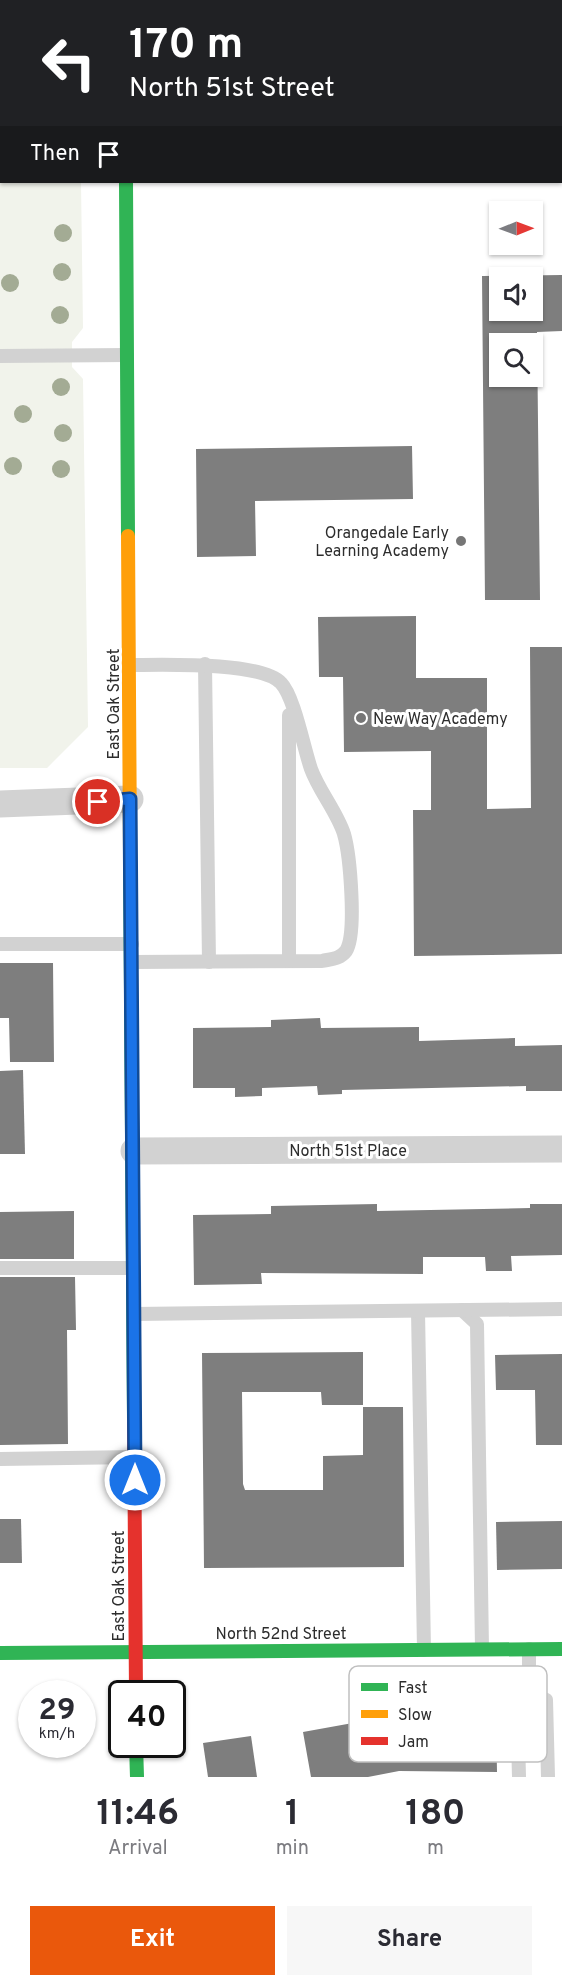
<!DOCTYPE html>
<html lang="en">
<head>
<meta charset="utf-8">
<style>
	:root { --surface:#fff; --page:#f7f7f7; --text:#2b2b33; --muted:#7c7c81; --accent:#ea580c }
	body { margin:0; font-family:Overpass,sans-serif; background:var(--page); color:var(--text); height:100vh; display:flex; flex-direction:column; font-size:22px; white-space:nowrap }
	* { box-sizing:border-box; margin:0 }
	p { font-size:20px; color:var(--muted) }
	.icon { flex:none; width:33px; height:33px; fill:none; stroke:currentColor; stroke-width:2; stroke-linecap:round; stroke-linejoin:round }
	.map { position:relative; height:1777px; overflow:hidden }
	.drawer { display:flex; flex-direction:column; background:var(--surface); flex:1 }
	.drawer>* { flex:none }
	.guide { position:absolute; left:0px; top:0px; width:562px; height:183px; box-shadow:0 2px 4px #0004; background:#202124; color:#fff; overflow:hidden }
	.needle { width:39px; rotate:89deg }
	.tools { position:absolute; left:489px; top:201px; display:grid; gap:12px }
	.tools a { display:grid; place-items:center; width:54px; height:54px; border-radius:0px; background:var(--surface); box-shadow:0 2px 4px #0004; font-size:30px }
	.speed { position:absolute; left:18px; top:1680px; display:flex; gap:12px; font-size:30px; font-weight:700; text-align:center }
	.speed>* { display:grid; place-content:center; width:78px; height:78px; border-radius:50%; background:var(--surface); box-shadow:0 2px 4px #0004; line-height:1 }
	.speed small { font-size:15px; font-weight:400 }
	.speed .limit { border:3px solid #111; border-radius:9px; background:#fff; color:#111 }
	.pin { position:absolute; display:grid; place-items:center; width:51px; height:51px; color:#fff; margin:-26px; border:3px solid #fff; border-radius:50%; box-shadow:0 2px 6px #0007 }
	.me { position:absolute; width:66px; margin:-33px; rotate:0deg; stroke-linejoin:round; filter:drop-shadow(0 0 4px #0008) }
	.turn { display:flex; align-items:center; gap:21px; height:126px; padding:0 30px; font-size:27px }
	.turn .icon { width:78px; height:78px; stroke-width:2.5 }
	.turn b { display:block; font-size:42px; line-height:51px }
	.then { display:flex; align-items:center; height:57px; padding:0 30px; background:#0003; gap:12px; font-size:22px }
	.eta { display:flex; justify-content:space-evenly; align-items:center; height:102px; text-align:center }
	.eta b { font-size:36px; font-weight:700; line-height:42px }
	.action { display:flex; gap:12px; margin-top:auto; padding:12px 30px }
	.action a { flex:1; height:69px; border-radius:0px; background:var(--accent); color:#fff; font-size:24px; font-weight:700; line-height:69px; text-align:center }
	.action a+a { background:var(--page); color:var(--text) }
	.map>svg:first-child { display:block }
</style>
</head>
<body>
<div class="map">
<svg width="562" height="1777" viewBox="0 0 562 1777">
	<rect width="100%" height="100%" fill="#fff"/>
	<path fill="#f1f3eb" d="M0 0H71L2 2V182H81L83 328 72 342V367L83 379 88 727 47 768H0Z"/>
	<g fill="#7e7e7e" fill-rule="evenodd">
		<path d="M562 275V331L537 332 540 600H485L482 276ZM500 278H532V310H500ZM500 344H532V376H500Z"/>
		<path d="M412 446 413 499 255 501 256 556 197 557 196 449Z"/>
		<path d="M416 616V678H487V809L531 808 530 647H562V954L414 956 413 810H431V751L344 752 343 677H319L318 617Z"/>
		<path d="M0 963H53L54 1062H10L9 1018H0Z"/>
		<path d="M320 1018 321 1028 419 1027V1041L515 1038V1046L562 1045V1091H526V1086L342 1090V1094L318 1095 317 1086 262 1088V1096L235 1097V1088H193V1028L271 1027V1020Z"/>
		<path d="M23 1070 25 1154H0V1071Z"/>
		<path d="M377 1204V1211L530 1208V1204H562V1255L511 1256 512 1271H486L485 1257H423V1274L261 1273 262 1284 194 1285 193 1215 271 1214V1206Z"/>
		<path d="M74 1211V1259H0V1212Z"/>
		<path d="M0 1277H75L76 1330H67L68 1444 0 1445Z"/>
		<path d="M363 1352V1405H322L321 1392H242L243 1484 245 1490H323V1456L363 1455V1407H403L404 1567 204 1568 202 1353Z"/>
		<path d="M562 1354V1445H536L535 1390H496L495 1355Z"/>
		<path d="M0 1519H21L22 1563H0Z"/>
		<path d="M562 1521V1569L497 1570 496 1522Z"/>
		<path d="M397 1715 496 1716 497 1772 399 1771 368 1777H311L303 1732Z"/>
		<path d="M251 1736 257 1777H208L203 1743Z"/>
	</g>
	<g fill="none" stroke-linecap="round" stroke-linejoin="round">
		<g stroke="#d2d2d2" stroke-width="14">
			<path d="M61 2V0"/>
			<path d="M0 11H2"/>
			<path d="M0 356 127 355"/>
			<path d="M205 664 209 962"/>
			<path d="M129 665C160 665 260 661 281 683 294 696 304 749 311 769 319 791 337 812 344 834 350 855 357 934 346 951 340 959 331 959 322 961L132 962"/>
			<path d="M289 715V961"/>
			<path d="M0 944H132"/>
			<path d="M0 1268H134"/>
			<path d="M462 1310 477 1324 482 1649"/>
			<path d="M418 1311 424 1650"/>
			<path d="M134 1314 562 1309"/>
			<path d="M0 1459 135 1457"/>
			<path d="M529 1649V1691"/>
			<path d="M529 1691 546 1700 548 1777"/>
			<path d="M519 1777 517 1699 529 1691"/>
		</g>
		<g stroke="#d2d2d2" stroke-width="27">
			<path d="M0 804 130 799"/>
			<path d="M134 1151 562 1149"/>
		</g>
		<g stroke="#30b455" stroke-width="14">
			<path d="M125 0V2"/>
			<path d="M126 182 128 536"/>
			<path d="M130 849 134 1418"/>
			<path d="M0 1653 562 1649"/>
			<path d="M136 1744 137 1777"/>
		</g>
		<path stroke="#ff9f0a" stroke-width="14" d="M128 536 130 849"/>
		<path stroke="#e5322d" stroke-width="14" d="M134 1418 136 1694"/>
	</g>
	<g fill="#a3ab94">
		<circle cx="63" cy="233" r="9"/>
		<circle cx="62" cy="272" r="9"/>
		<circle cx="10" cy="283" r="9"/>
		<circle cx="60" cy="315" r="9"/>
		<circle cx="61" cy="387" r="9"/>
		<circle cx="23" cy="414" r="9"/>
		<circle cx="63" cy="433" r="9"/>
		<circle cx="13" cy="466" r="9"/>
		<circle cx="61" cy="469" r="9"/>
	</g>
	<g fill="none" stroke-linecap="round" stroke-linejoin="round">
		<defs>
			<path id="route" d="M98 802 130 799 135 1480"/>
		</defs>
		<use href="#route" stroke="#114b97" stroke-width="15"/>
		<use href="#route" stroke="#1a73e8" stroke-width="10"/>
	</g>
	<g fill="#767676" stroke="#fff" stroke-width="2">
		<circle cx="461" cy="541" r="6"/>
		<circle cx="361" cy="718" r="6"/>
	</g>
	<g text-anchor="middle" stroke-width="6" stroke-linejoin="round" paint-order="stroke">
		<g font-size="16" fill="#2d2d2d" stroke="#fff" text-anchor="end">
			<text x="449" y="538">Orangedale Early<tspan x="449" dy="18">Learning Academy</tspan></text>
			<text x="373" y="724" text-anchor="start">New Way Academy</text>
		</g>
		<g font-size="16" fill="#2d2d2d" stroke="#fff">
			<text transform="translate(113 704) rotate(-90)" y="6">East Oak Street</text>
			<text x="348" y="1156">North 51st Place</text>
			<text transform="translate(118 1586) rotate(-90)" y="6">East Oak Street</text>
			<text x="281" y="1639">North 52nd Street</text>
		</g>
	</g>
	<rect x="349" y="1666" width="198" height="96" rx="9" fill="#fff" stroke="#c0c0c0" stroke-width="1.5"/>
	<rect x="361" y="1683" width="27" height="8" fill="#30b455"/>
	<rect x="361" y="1710" width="27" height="8" fill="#ff9f0a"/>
	<rect x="361" y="1737" width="27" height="8" fill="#e5322d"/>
	<g font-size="16" fill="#2d2d2d">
		<text x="398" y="1693">Fast</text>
		<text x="398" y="1720">Slow</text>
		<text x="398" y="1747">Jam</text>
	</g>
</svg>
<div class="tools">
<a><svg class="needle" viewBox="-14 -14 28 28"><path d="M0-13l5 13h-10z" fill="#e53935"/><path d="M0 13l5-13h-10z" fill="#7c7c81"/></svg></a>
<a><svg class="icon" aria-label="sound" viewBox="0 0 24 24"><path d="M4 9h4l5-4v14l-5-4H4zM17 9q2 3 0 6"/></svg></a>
<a><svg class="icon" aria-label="search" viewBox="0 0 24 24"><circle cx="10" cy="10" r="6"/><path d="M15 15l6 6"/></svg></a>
</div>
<div class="speed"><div>29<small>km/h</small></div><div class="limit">40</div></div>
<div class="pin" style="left:98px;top:802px;background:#d93025"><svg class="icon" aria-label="arrive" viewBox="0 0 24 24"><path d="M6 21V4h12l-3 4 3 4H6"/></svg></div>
<svg class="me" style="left:135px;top:1480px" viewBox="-20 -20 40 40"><circle r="17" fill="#1a73e8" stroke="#fff" stroke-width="3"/><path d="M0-11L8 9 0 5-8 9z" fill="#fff"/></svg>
<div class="guide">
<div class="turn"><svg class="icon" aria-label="left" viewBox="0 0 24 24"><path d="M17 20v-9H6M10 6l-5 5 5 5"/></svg><div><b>170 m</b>North 51st Street</div></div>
<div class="then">Then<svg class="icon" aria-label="arrive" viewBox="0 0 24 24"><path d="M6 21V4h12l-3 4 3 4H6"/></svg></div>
</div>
</div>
<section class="drawer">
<div class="eta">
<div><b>11:46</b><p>Arrival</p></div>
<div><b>1</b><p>min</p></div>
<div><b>180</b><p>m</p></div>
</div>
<div class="action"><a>Exit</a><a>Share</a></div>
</section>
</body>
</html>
